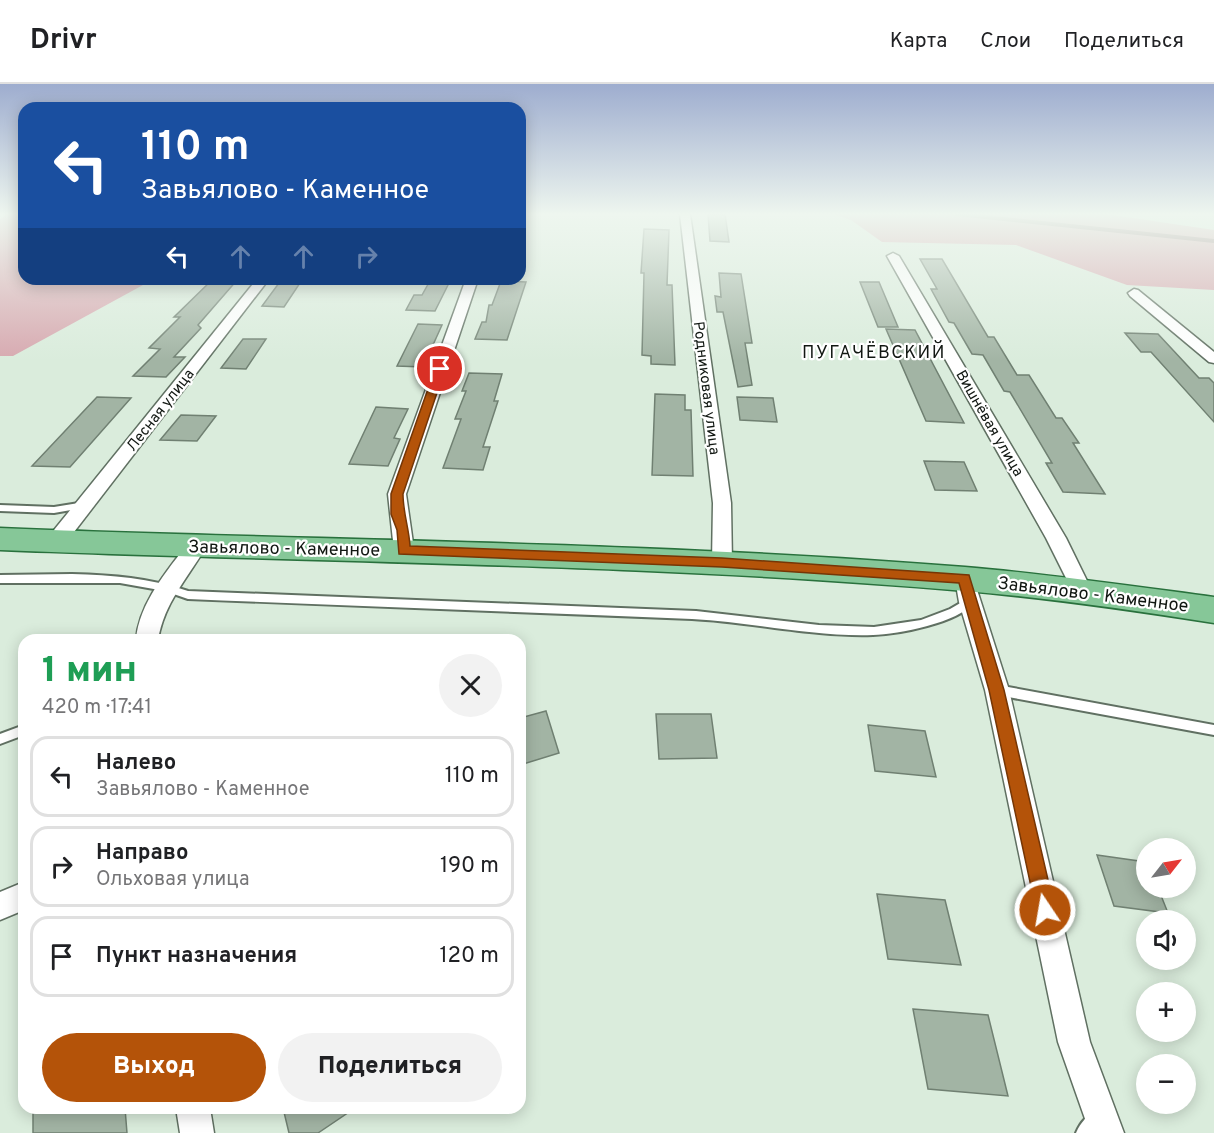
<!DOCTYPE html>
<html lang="ru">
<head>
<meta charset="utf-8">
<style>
	:root { --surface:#fff; --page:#f2f2f2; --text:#202124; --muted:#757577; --line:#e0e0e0; --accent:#b45309 }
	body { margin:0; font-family:Overpass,sans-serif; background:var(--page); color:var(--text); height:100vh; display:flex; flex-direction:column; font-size:22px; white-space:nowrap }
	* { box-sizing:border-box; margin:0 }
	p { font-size:20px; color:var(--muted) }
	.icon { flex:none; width:33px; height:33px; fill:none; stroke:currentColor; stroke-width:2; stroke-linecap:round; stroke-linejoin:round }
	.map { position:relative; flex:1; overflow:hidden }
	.sheet { position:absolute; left:18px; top:550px; width:508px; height:480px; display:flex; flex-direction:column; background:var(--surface); border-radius:18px; box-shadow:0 3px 15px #0003 }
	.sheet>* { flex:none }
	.guide { position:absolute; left:18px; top:18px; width:508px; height:183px; border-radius:18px; box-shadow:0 3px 15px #0003; background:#1a4fa0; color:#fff; overflow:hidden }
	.needle { width:39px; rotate:59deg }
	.fabs { position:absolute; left:1136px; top:754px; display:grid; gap:12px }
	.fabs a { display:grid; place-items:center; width:60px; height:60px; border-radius:50%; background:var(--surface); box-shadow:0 3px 15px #0003; font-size:30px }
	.pin { position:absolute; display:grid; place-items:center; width:51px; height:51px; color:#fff; margin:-26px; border:3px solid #fff; border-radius:50%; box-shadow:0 2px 6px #0007 }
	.me { position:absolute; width:66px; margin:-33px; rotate:348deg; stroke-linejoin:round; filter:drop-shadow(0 0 4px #0008) }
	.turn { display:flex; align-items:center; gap:21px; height:126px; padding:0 24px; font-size:27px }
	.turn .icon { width:78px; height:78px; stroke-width:2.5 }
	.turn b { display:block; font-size:42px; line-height:51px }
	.lanes { display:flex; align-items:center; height:57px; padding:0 24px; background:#0003; justify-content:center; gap:30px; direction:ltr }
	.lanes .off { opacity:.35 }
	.round { display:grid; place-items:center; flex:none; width:63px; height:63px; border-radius:32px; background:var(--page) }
	.summary { display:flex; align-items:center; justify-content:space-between; height:102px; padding:0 24px }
	h1 { font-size:36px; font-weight:800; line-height:45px; color:#1e9e55 }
	.button { display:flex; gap:12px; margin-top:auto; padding:12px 24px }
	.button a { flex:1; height:69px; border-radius:36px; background:var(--accent); color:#fff; font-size:24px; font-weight:800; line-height:69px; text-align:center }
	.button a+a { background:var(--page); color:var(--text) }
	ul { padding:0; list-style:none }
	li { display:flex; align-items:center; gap:18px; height:81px; margin:0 12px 9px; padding:0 12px; border:3px solid var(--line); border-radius:18px }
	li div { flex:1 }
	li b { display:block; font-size:22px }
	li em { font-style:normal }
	header { display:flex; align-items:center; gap:36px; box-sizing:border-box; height:84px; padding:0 30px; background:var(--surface); border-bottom:2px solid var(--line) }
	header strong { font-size:28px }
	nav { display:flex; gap:33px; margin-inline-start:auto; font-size:21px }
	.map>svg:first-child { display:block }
</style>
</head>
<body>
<header>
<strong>Drivr</strong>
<nav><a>Карта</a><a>Слои</a><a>Поделиться</a></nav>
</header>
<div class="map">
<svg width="1214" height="1049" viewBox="0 0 1214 1049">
	<rect width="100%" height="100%" fill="#daecdc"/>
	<g fill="#d7a9b0">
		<path d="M7 130H24V195H154L13 272H0V135Z"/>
		<path d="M833 130H1106L1214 146V206L1127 201 1016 161 882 158 851 136Z"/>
	</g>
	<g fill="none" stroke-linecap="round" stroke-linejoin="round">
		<path stroke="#97797c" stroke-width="4" d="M957 130 1214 157"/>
	</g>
	<g fill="#a2b4a4" stroke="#708072" stroke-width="1.5">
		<path d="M708 130H725L729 158 710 157Z"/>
		<path d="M644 145 669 146 667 201H672L675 281 651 280V272L642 271 644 189H641Z"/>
		<path d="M920 175H942L988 253H994L1017 291H1029L1056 334H1062L1079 359H1073L1105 410 1063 408 1046 379H1052L1010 308 1004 307 983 271 972 270 954 239 949 238 931 205H937Z"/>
		<path d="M719 189 741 190 752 259H745L752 301 738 303 723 228H717L715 212 721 213Z"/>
		<path d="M213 195H238L198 241 201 244 174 273H185L166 293 133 292 160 265 149 264 180 233H174Z"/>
		<path d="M431 195H451L435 227 406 226 414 211H422Z"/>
		<path d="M501 197 526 198 507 256 475 255 482 238H486L489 221H492Z"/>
		<path d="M860 198H879L898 243H878Z"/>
		<path d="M279 199H300L284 223 262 222Z"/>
		<path d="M418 240 442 241 423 283 397 282Z"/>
		<path d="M886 245 915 246 964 339 926 337Z"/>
		<path d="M1125 249 1158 250 1199 294H1209L1214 299V338L1151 268H1141Z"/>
		<path d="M243 255H266L246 285 221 284Z"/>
		<path d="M469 289 502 290 494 317H498L483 363H490L483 386 443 384 461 335H455L466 307H462Z"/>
		<path d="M655 310 685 311V326H691L693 392 652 391Z"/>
		<path d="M97 313 131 314 70 383 32 382Z"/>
		<path d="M737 313 773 314 777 338 740 336Z"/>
		<path d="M376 323 408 325 394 354 400 355 388 382 349 380Z"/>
		<path d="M181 331 216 332 197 357 160 356Z"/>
		<path d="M924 377 964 378 977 407 935 406Z"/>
		<path d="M546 627 559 669 520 681V634Z"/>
		<path d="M656 630H711L717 674 659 675Z"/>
		<path d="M868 641 925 647 936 693 875 687Z"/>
		<path d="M1097 771 1146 778V804H1158L1168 829 1114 822Z"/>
		<path d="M877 810 945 816 961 881 888 875Z"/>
		<path d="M913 925 988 931 1008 1012 928 1005Z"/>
		<path d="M39 1024H125L127 1049H33V1028Z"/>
		<path d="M283 1024H355L318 1049H289Z"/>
	</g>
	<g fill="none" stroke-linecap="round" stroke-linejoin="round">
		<defs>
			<g id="service">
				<path d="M85 418 88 419 90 421 88 423 54 429 0 427V421L54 423Z"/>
				<path d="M72 490C112 491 150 494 188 507L696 527 819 541 874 543 921 536 950 525 969 514 974 518C959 539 898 550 873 551 812 553 752 538 692 535 524 528 356 522 188 515L165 507 120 499H0V491Z"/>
				<path d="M997 601 1214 641V651L997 611 993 609 991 606 993 603Z"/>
				<path d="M24 641V651L0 660V650Z"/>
				<path d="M1098 1026 1104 1029 1107 1035 1104 1041 1097 1049H1076C1080 1039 1088 1030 1098 1026Z"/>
			</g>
			<g id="minor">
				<path d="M680 130H690L731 419 732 479 729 484 722 486 715 484 712 479 713 419Z"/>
				<path d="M893 169 899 172 1066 454 1092 507 1089 512 1082 515 1075 512 1046 454 887 172Z"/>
				<path d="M257 195H269L64 461 57 463 50 461 47 456 50 451Z"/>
				<path d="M466 195H478L406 410 414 466 411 471 404 473 397 471 394 466 388 410Z"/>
				<path d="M1134 205 1138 206 1214 268V279L1209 278 1130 212 1128 209Z"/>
				<path d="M196 456 203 458 206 463C187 495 164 519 158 556H136C139 519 167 487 189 458Z"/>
				<path d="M965 488 972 490 1009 606 1090 958 1124 1049H1090L1058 958 985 606 959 518 955 495 958 490Z"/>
				<path d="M24 798V826L0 836V808Z"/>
				<path d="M176 1024H210L214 1049H180Z"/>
			</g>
			<path id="primary" d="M0 444C322 457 644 457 965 483 1049 490 1131 502 1214 513V539C1131 526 1049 514 965 507 644 479 322 479 0 466Z"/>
		</defs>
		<use href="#service" stroke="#607062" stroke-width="4"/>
		<use href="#minor" stroke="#607062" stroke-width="3"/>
		<use href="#primary" stroke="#29713d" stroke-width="3"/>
		<use href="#service" fill="#fff" fill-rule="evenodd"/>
		<use href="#minor" fill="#fff" fill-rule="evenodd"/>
		<use href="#primary" fill="#86c798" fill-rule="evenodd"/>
	</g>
	<linearGradient id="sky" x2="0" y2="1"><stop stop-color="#9eadcf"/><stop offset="0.47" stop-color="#eef6ef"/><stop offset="1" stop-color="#eef6ef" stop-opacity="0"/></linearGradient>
	<rect width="1214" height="277" fill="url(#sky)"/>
	<path fill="#b45309" stroke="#753606" stroke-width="1.5" d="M440 282 445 285 403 410C403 429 409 444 410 462L722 474 969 491 1004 606 1055 826 1052 833 1045 836 1039 833 1036 826 989 606 959 499 722 483 399 470 397 446 391 430V410L435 285Z"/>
	<g text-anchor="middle" stroke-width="4.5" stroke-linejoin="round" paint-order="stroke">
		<g font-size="15" fill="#111712" stroke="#fff">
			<text transform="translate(707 304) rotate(83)" y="5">Родниковая улица</text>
			<text transform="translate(160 326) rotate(-52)" y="5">Лесная улица</text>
			<text transform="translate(990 339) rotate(60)" y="5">Вишнёвая улица</text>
		</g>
		<g font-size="18" letter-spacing="1.5" fill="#111712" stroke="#fff">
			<text x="874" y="274">ПУГАЧЁВСКИЙ</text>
		</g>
		<g font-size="18" fill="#111712" stroke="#fff">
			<text transform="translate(284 464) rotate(1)" y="6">Завьялово - Каменное</text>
			<text transform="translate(1093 510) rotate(7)" y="6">Завьялово - Каменное</text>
		</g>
	</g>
</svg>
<div class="fabs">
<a><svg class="needle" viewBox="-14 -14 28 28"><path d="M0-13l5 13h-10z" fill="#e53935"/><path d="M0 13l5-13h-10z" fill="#757577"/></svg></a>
<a><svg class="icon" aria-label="sound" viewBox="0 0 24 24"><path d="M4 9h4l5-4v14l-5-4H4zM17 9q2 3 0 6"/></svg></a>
<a>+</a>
<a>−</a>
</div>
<div class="pin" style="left:440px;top:285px;background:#d93025"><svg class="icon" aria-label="arrive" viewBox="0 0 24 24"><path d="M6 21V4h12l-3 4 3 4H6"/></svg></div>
<svg class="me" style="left:1045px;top:826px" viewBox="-20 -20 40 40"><circle r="17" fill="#b45309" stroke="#fff" stroke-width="3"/><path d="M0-11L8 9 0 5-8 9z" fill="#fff"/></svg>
<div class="guide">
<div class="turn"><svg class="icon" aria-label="left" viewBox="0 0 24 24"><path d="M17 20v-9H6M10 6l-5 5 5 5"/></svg><div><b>110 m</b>Завьялово - Каменное</div></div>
<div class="lanes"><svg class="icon" aria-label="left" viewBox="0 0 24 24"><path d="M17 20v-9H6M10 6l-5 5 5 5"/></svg><svg class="icon off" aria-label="ahead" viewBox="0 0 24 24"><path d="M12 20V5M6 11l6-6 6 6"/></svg><svg class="icon off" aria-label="ahead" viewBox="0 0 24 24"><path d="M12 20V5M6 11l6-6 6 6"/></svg><svg class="icon off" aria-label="right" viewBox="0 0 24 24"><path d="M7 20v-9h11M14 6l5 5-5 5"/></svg></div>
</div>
<section class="sheet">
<div class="summary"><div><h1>1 мин</h1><p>420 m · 17:41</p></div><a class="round"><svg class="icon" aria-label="close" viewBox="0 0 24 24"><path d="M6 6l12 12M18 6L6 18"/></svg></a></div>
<ul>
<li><svg class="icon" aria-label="left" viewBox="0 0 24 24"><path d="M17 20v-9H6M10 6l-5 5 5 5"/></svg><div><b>Налево</b><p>Завьялово - Каменное</p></div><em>110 m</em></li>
<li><svg class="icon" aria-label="right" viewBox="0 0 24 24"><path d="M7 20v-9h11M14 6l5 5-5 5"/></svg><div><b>Направо</b><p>Ольховая улица</p></div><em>190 m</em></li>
<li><svg class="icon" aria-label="arrive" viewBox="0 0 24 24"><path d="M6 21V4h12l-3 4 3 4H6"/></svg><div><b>Пункт назначения</b></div><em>120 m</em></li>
</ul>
<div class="button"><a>Выход</a><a>Поделиться</a></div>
</section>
</div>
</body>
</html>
